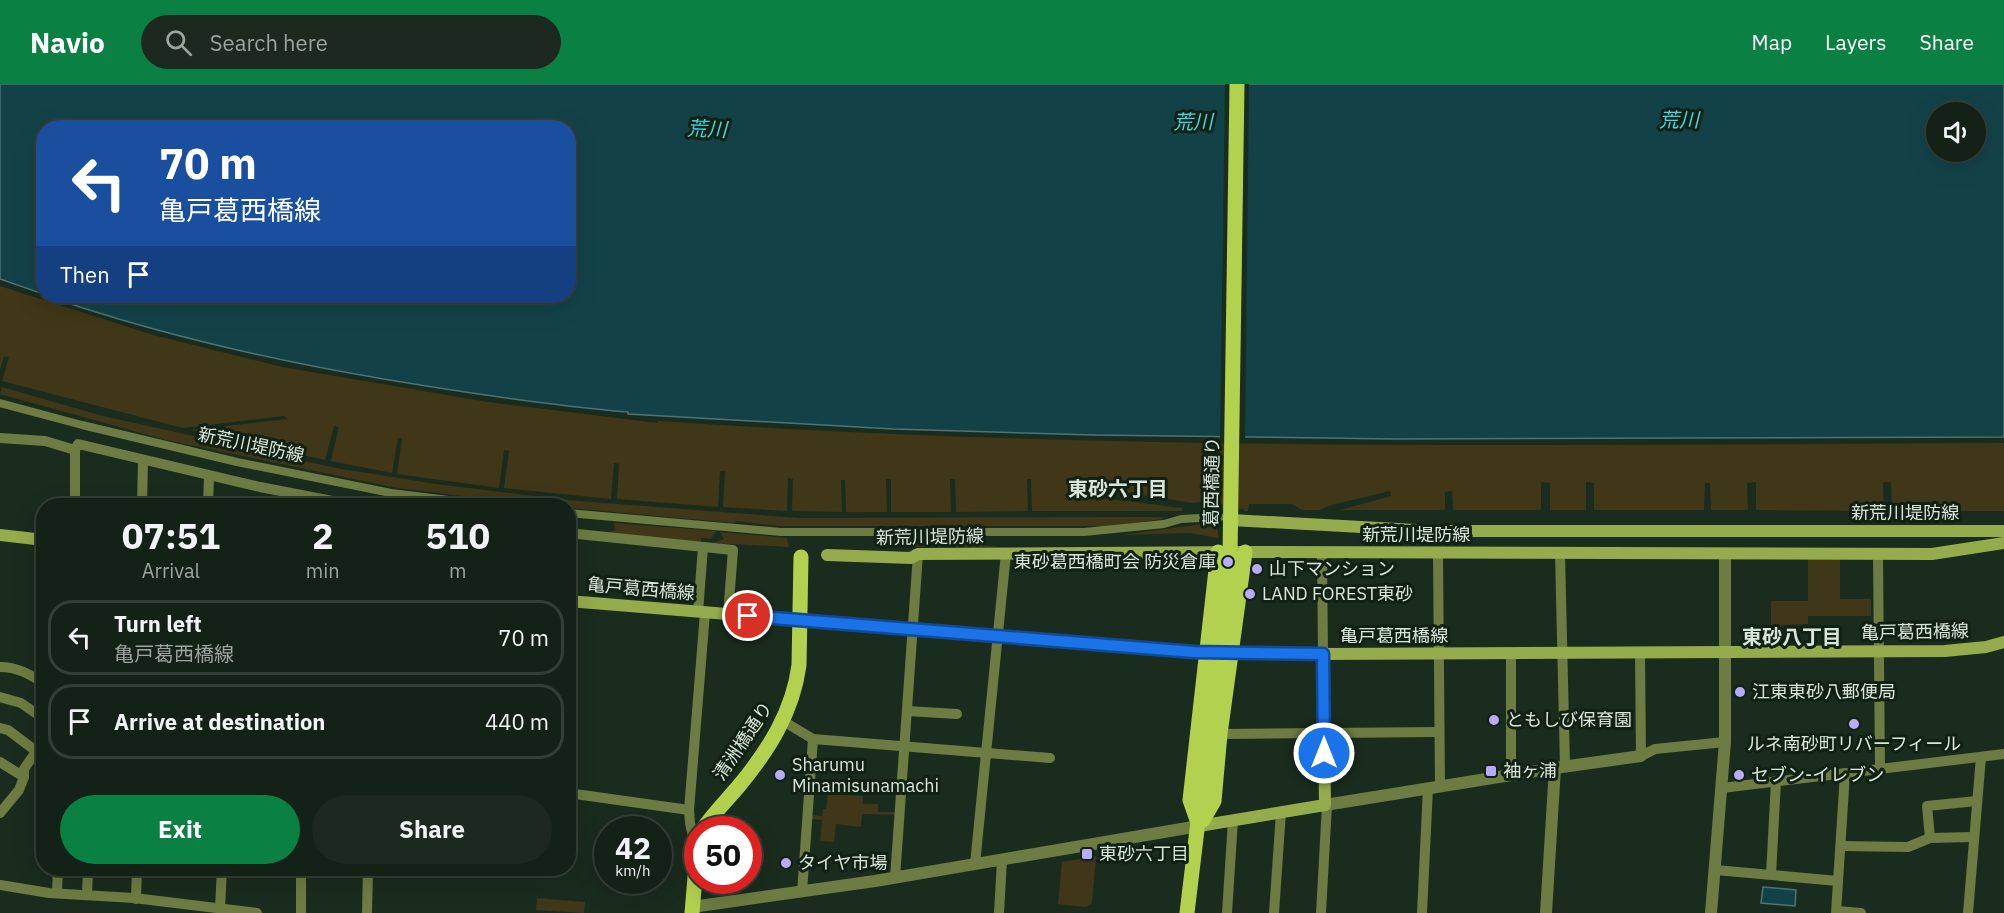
<!DOCTYPE html>
<html lang="en">
<head>
<meta charset="utf-8">
<style>
	:root { --surface:#142116; --page:#1d291f; --text:#f1f3f6; --muted:#9da3a1; --line:#333e35; --accent:#0b8043 }
	body { margin:0; font-family:"IBM Plex Sans","Noto Sans JP",sans-serif; background:var(--page); color:var(--text); height:100vh; display:flex; flex-direction:column; font-size:22px; white-space:nowrap }
	* { box-sizing:border-box; margin:0 }
	p { font-size:20px; color:var(--muted) }
	.icon { flex:none; width:33px; height:33px; fill:none; stroke:currentColor; stroke-width:2; stroke-linecap:round; stroke-linejoin:round }
	.map { position:relative; flex:1; overflow:hidden }
	.panel { position:absolute; left:36px; top:414px; width:540px; height:378px; display:flex; flex-direction:column; background:var(--surface); border-radius:24px; box-shadow:0 6px 24px #0002,0 0 0 2px var(--line) }
	.panel>* { flex:none }
	.top-card { position:absolute; left:36px; top:36px; width:540px; height:183px; border-radius:24px; box-shadow:0 6px 24px #0002,0 0 0 2px var(--line); background:#1a4fa0; color:#fff; overflow:hidden }
	.tools { position:absolute; left:1926px; top:18px; display:grid; gap:12px }
	.tools a { display:grid; place-items:center; width:60px; height:60px; border-radius:50%; background:var(--surface); box-shadow:0 6px 24px #0002,0 0 0 2px var(--line); font-size:30px }
	.speed { position:absolute; left:594px; top:732px; display:flex; gap:12px; font-size:30px; font-weight:700; text-align:center }
	.speed>* { display:grid; place-content:center; width:78px; height:78px; border-radius:50%; background:var(--surface); box-shadow:0 6px 24px #0002,0 0 0 2px var(--line); line-height:1 }
	.speed small { font-size:15px; font-weight:400 }
	.speed .limit { border:9px solid #d22; background:#fff; color:#111 }
	.pin { position:absolute; display:grid; place-items:center; width:51px; height:51px; color:#fff; margin:-26px; border:3px solid #fff; border-radius:50%; box-shadow:0 2px 6px #0007 }
	.me { position:absolute; width:66px; margin:-33px; rotate:0deg; stroke-linejoin:round; filter:drop-shadow(0 0 4px #0008) }
	.turn { display:flex; align-items:center; gap:21px; height:126px; padding:0 24px; font-size:27px }
	.turn .icon { width:78px; height:78px; stroke-width:2.5 }
	.turn b { display:block; font-size:42px; line-height:51px }
	.then { display:flex; align-items:center; height:57px; padding:0 24px; background:#0003; gap:12px; font-size:22px }
	.eta { display:flex; justify-content:space-evenly; align-items:center; height:102px; text-align:center }
	.eta b { font-size:36px; font-weight:800; line-height:42px }
	.primary-button { display:flex; gap:12px; margin-top:auto; padding:12px 24px }
	.primary-button a { flex:1; height:69px; border-radius:36px; background:var(--accent); color:#fff; font-size:24px; font-weight:800; line-height:69px; text-align:center }
	.primary-button a+a { background:var(--page); color:var(--text) }
	ul { padding:0; list-style:none }
	li { display:flex; align-items:center; gap:18px; height:75px; margin:0 12px 9px; padding:0 12px; border:3px solid var(--line); border-radius:24px }
	li div { flex:1 }
	li b { display:block; font-size:22px }
	li em { font-style:normal }
	header { display:flex; align-items:center; gap:36px; box-sizing:border-box; height:84px; padding:0 30px; background:var(--accent); color:#fff }
	header strong { font-size:28px }
	nav { display:flex; gap:33px; margin-inline-start:auto; font-size:21px }
	.search { width:420px; height:54px; background:var(--page); display:flex; align-items:center; gap:15px; box-sizing:border-box; padding:0 21px; border-radius:33px; color:var(--muted); font-size:22px }
	.map>svg:first-child { display:block }
</style>
</head>
<body>
<header>
<strong>Navio</strong>
<div class="search"><svg class="icon" aria-label="search" viewBox="0 0 24 24"><circle cx="10" cy="10" r="6"/><path d="M15 15l6 6"/></svg>Search here</div>
<nav><a>Map</a><a>Layers</a><a>Share</a></nav>
</header>
<div class="map">
<svg width="2004" height="829" viewBox="0 0 2004 829">
	<rect width="100%" height="100%" fill="#1a2c1e"/>
	<g fill="#403718">
		<path d="M0 202 153 251 282 283 488 318 657 339 659 337C1107 368 1556 361 2004 359V427H1892L1891 398H1883L1884 427 1756 426V398L1747 399 1748 426H1711L1710 399H1705L1704 426H1594V399L1586 398V426H1550V399L1541 398V426H1453L1452 407 1445 408V426H1340L1391 412 1390 407 1331 421 1320 426H1302L1292 420H1249L1248 427H1244V425L1218 424V427H1211L1201 418 1193 419 1095 404 1086 396 1068 395 1094 413 1182 424V427H1032L1031 395H1027L1028 427 956 428 955 395H950L951 428H891V395H886L887 428H846L845 396H841L842 428 792 427 793 395 788 394 787 427 723 423 725 387H720L718 423 617 415 619 380 614 379 611 415 504 404 509 367 504 366 499 404 397 390 402 354H398L392 389 331 377 339 343 334 342 325 376 191 346 288 335 284 332 183 344 2 297 9 273 4 272 0 286Z"/>
		<path d="M2 303 99 331 336 384 436 400 567 416 799 434 1145 433H1162L1163 435 1114 442H780L736 437 735 439 569 424 568 422 544 421 499 417 392 403 166 356 0 310Z"/>
		<path d="M613 439 716 447 711 455 701 454V458L605 449 616 446Z"/>
		<path d="M1210 439 1211 443H1217L1219 454 1189 449 1121 451Z"/>
		<path d="M720 448 787 454 789 463 713 459 724 455Z"/>
		<path d="M881 453H896L897 461 898 453H923V459L924 453H941L935 460 925 459V463H898L897 461V463H874L885 460Z"/>
		<path d="M946 453H981V461L1006 464 938 463 941 460 950 459Z"/>
		<path d="M1840 473V515H1871V532H1808V540L1781 541V557H1771V517H1808V474Z"/>
		<path d="M828 710 863 712V720H878V728H896V731L862 730 861 743 836 740 834 758 820 757 822 736 811 735V731L822 732 823 725H826Z"/>
		<path d="M1096 772 1092 819 1086 823 1058 820 1062 778Z"/>
		<path d="M537 814 585 818 584 829 536 826Z"/>
	</g>
	<g fill="#124248" stroke="#4e7374" stroke-width="1.5" fill-rule="evenodd">
		<path d="M0 0H2004V353L1395 355 1093 351 893 345 628 330V328C558 322 489 312 420 301 293 281 168 254 47 212H568V44H44L43 210 0 195ZM1936 28H1976V68H1936Z"/>
		<path d="M1763 803 1796 806 1795 822 1761 819Z"/>
	</g>
	<path fill="#1a2c1e" d="M1225 0H1249L1245 356 1220 355Z"/>
	<g fill="none" stroke-linecap="round" stroke-linejoin="round">
		<g stroke="#6c7c42" stroke-width="8">
			<path d="M0 319 82 341 237 378 391 409 498 422"/>
			<path d="M568 429 781 448H1084L1164 440 1181 435 1220 433"/>
		</g>
		<g stroke="#6c7c42" stroke-width="10">
			<path d="M0 354 45 357 75 366 78 360 260 403 358 422"/>
			<path d="M75 366V422"/>
			<path d="M142 422 143 377"/>
			<path d="M208 422 209 392"/>
			<path d="M568 449 733 466 728 531"/>
			<path d="M1322 469 1323 570"/>
			<path d="M1438 469 1440 702"/>
			<path d="M1560 469 1565 682"/>
			<path d="M1878 470 1880 685"/>
			<path d="M698 528 703 463"/>
			<path d="M1640 568 1641 672 1655 665 1725 658"/>
			<path d="M0 583C17 583 30 590 44 600"/>
			<path d="M0 613 21 619 44 635"/>
			<path d="M907 627 957 630"/>
			<path d="M783 637 813 655 1050 674"/>
			<path d="M0 644 8 646 44 673"/>
			<path d="M1220 650 1438 648"/>
			<path d="M0 678 24 693"/>
			<path d="M1511 691V569"/>
			<path d="M1722 704 2004 670"/>
			<path d="M568 709 689 726"/>
			<path d="M0 729 19 706 24 693V685L44 656"/>
			<path d="M1930 754 1927 722 1977 717"/>
			<path d="M1841 762 1908 763 1930 754 1973 753"/>
			<path d="M696 766 690 739 689 726 705 529"/>
			<path d="M975 780 1006 469"/>
			<path d="M1715 786 1838 797"/>
			<path d="M1771 791 1776 697"/>
			<path d="M895 794 918 470"/>
			<path d="M0 801 49 809 134 814 257 829"/>
			<path d="M802 808 813 655"/>
			<path d="M57 809 58 784"/>
			<path d="M87 811 88 784"/>
			<path d="M136 815 137 784"/>
			<path d="M220 825 222 784"/>
			<path d="M1837 827 1861 829"/>
			<path d="M301 829V784"/>
			<path d="M367 829 368 784"/>
			<path d="M999 829 1002 776"/>
			<path d="M1227 829 1233 736"/>
			<path d="M1274 829 1281 728"/>
			<path d="M1321 829 1327 721"/>
			<path d="M1422 829 1428 704"/>
			<path d="M1836 829 1845 689"/>
			<path d="M1968 829 1981 673"/>
		</g>
		<g stroke="#6c7c42" stroke-width="12">
			<path d="M1325 721 1555 684 1641 672"/>
			<path d="M692 823 875 797 1199 742"/>
			<path d="M1546 829 1555 684"/>
			<path d="M1711 829 1725 658V470"/>
		</g>
		<g stroke="#94ac4b" stroke-width="12">
			<path d="M1231 436 1434 447H2004"/>
			<path d="M0 451 44 456"/>
			<path d="M827 471 911 474 918 470 1245 468 1932 470 2004 459"/>
			<path d="M568 517 1194 568 1323 570 1945 567 1986 563 2004 558"/>
			<path d="M1199 742 1325 721 1323 570"/>
		</g>
		<g stroke="#b2d24f" stroke-width="15">
			<path d="M1197 736 1190 716 1218 468"/>
			<path d="M1203 736 1214 717 1220 650 1245 468"/>
			<path d="M702 746C713 730 726 717 738 703 768 667 793 628 799 581L801 473"/>
			<path d="M692 829 698 757"/>
			<path d="M1187 829 1230 471 1237 0"/>
		</g>
	</g>
	<g fill="none" stroke-linecap="round" stroke-linejoin="round">
		<defs>
			<path id="route" d="M748 532 1194 568 1323 570 1324 669"/>
		</defs>
		<use href="#route" stroke="#114b97" stroke-width="15"/>
		<use href="#route" stroke="#1a73e8" stroke-width="10"/>
	</g>
	<g fill="#b6acf8" stroke="#112214" stroke-width="2">
		<circle cx="1228" cy="478" r="6"/>
		<circle cx="1257" cy="485" r="6"/>
		<circle cx="1250" cy="510" r="6"/>
		<circle cx="1740" cy="608" r="6"/>
		<circle cx="1494" cy="636" r="6"/>
		<circle cx="1854" cy="640" r="6"/>
		<rect x="1485" y="681" width="12" height="12" rx="3"/>
		<circle cx="780" cy="691" r="6"/>
		<circle cx="1739" cy="691" r="6"/>
		<rect x="1081" y="764" width="12" height="12" rx="3"/>
		<circle cx="786" cy="779" r="6"/>
	</g>
	<g text-anchor="middle" stroke-width="6" stroke-linejoin="round" paint-order="stroke">
		<g font-size="18" fill="#d9e4da" stroke="#112214">
			<text transform="translate(251 361) rotate(12)" y="6">新荒川堤防線</text>
			<text transform="translate(1212 398) rotate(-89)" y="6">葛西橋通り</text>
			<text x="1905" y="435">新荒川堤防線</text>
			<text x="1416" y="457">新荒川堤防線</text>
			<text transform="translate(930 453) rotate(-1)" y="6">新荒川堤防線</text>
			<text transform="translate(641 505) rotate(5)" y="6">亀戸葛西橋線</text>
			<text transform="translate(1915 548) rotate(-1)" y="6">亀戸葛西橋線</text>
			<text x="1394" y="558">亀戸葛西橋線</text>
			<text transform="translate(743 657) rotate(-56)" y="6">清洲橋通り</text>
		</g>
		<g font-size="18" fill="#d9e4da" stroke="#112214" text-anchor="start">
			<text x="1216" y="484" text-anchor="end">東砂葛西橋町会 防災倉庫</text>
			<text x="1269" y="491">山下マンション</text>
			<text x="1262" y="516">LAND FOREST東砂</text>
			<text x="1752" y="614">江東東砂八郵便局</text>
			<text x="1506" y="642">ともしび保育園</text>
			<text x="1854" y="666" text-anchor="middle">ルネ南砂町リバーフィール</text>
			<text x="792" y="687">Sharumu<tspan x="792" dy="21">Minamisunamachi</tspan></text>
			<text x="1503" y="693">袖ヶ浦</text>
			<text x="1751" y="697">セブン-イレブン</text>
			<text x="1099" y="776">東砂六丁目</text>
			<text x="798" y="785">タイヤ市場</text>
		</g>
		<g font-size="20" font-style="italic" fill="#3dd9ea" stroke="#112214">
			<text x="1679" y="43">荒川</text>
			<text transform="translate(1193 38) rotate(-1)" y="7">荒川</text>
			<text transform="translate(707 45) rotate(2)" y="7">荒川</text>
		</g>
		<g font-size="20" font-weight="bold" fill="#d9e4da" stroke="#112214">
			<text x="1118" y="412">東砂六丁目</text>
			<text x="1792" y="560">東砂八丁目</text>
		</g>
	</g>
</svg>
<div class="tools">
<a><svg class="icon" aria-label="sound" viewBox="0 0 24 24"><path d="M4 9h4l5-4v14l-5-4H4zM17 9q2 3 0 6"/></svg></a>
</div>
<div class="speed"><div>42<small>km/h</small></div><div class="limit">50</div></div>
<div class="pin" style="left:748px;top:532px;background:#d93025"><svg class="icon" aria-label="arrive" viewBox="0 0 24 24"><path d="M6 21V4h12l-3 4 3 4H6"/></svg></div>
<svg class="me" style="left:1324px;top:669px" viewBox="-20 -20 40 40"><circle r="17" fill="#1a73e8" stroke="#fff" stroke-width="3"/><path d="M0-11L8 9 0 5-8 9z" fill="#fff"/></svg>
<div class="top-card">
<div class="turn"><svg class="icon" aria-label="left" viewBox="0 0 24 24"><path d="M17 20v-9H6M10 6l-5 5 5 5"/></svg><div><b>70 m</b>亀戸葛西橋線</div></div>
<div class="then">Then<svg class="icon" aria-label="arrive" viewBox="0 0 24 24"><path d="M6 21V4h12l-3 4 3 4H6"/></svg></div>
</div>
<section class="panel">
<div class="eta">
<div><b>07:51</b><p>Arrival</p></div>
<div><b>2</b><p>min</p></div>
<div><b>510</b><p>m</p></div>
</div>
<ul>
<li><svg class="icon" aria-label="left" viewBox="0 0 24 24"><path d="M17 20v-9H6M10 6l-5 5 5 5"/></svg><div><b>Turn left</b><p>亀戸葛西橋線</p></div><em>70 m</em></li>
<li><svg class="icon" aria-label="arrive" viewBox="0 0 24 24"><path d="M6 21V4h12l-3 4 3 4H6"/></svg><div><b>Arrive at destination</b></div><em>440 m</em></li>
</ul>
<div class="primary-button"><a>Exit</a><a>Share</a></div>
</section>
</div>
</body>
</html>
